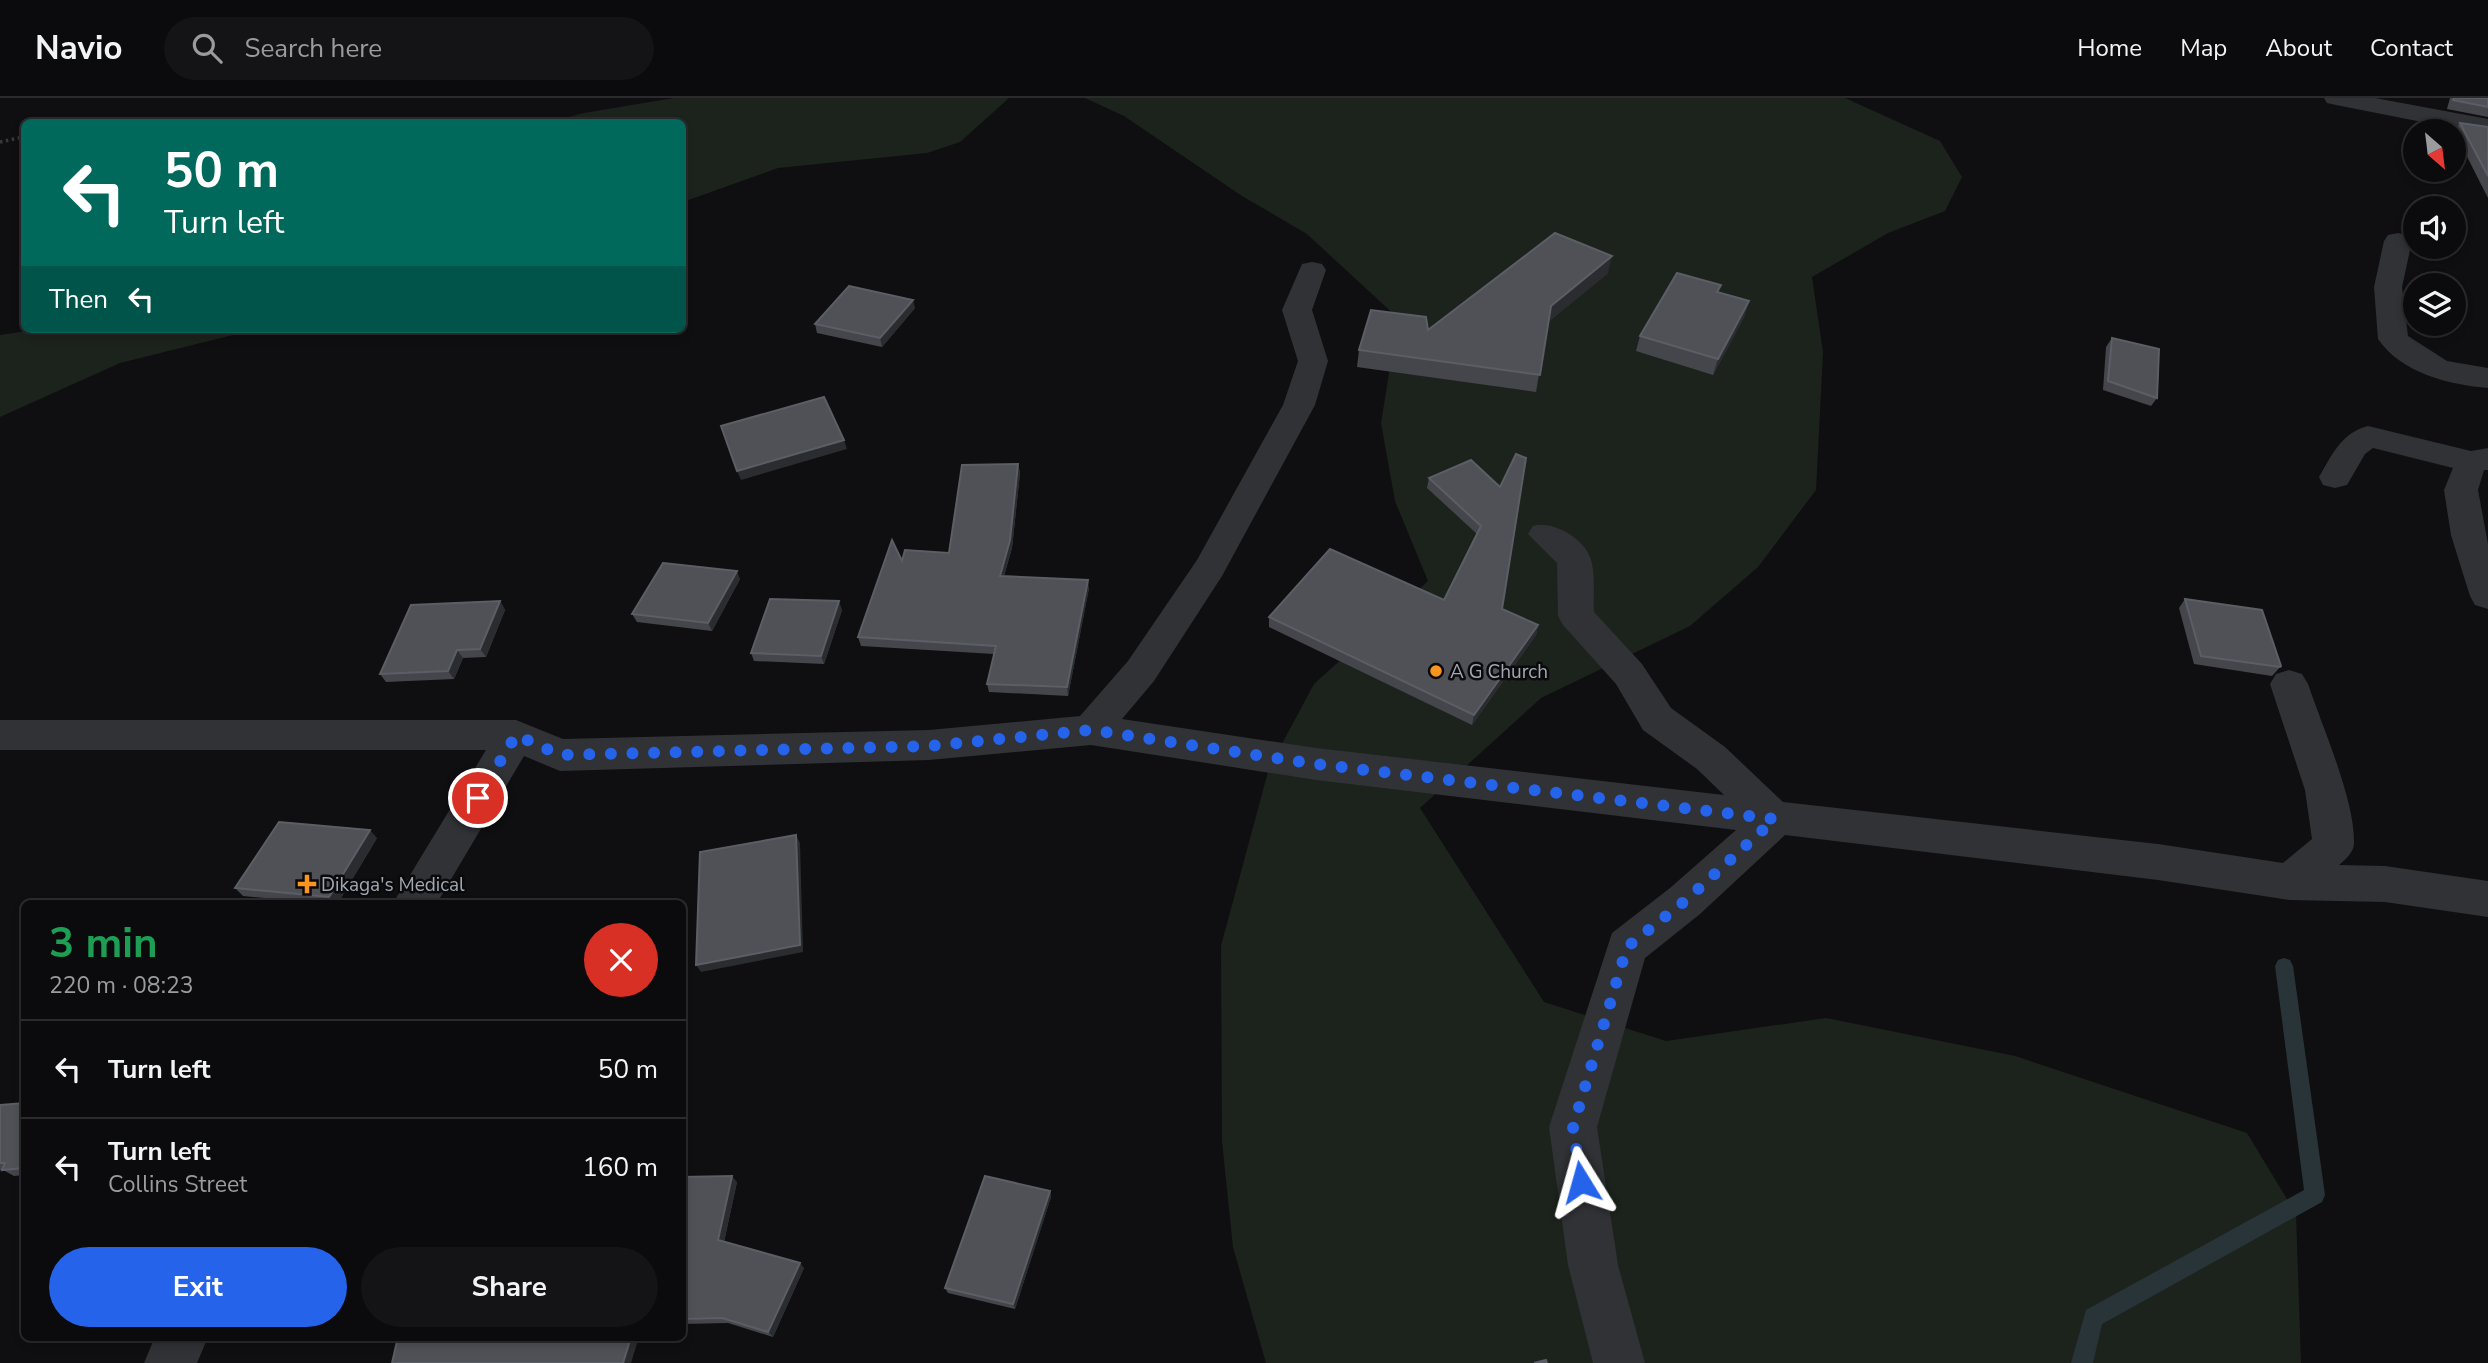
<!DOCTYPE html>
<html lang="en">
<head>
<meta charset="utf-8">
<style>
	:root { --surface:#0b0b0d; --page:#141416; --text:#f1f3f6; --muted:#9a9b9d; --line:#2b2b2e; --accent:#2563eb }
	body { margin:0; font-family:"Nunito Sans",sans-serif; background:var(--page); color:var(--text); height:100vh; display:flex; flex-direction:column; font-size:26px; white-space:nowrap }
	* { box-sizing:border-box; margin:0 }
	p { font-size:23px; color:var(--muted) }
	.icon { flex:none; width:38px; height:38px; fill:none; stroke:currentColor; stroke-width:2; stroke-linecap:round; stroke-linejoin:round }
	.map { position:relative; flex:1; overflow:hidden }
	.panel { position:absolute; left:21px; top:802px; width:665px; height:441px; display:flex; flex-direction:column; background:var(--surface); border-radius:10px; box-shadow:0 4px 10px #0003,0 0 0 2px var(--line) }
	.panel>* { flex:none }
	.banner { position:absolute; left:21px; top:21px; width:665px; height:214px; border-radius:10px; box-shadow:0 4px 10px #0003,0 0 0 2px var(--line); background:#00695c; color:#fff; overflow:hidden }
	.needle { width:46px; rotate:152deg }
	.controls { position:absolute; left:2403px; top:21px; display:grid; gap:14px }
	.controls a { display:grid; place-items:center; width:63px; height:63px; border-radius:50%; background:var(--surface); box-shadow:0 4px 10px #0003,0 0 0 2px var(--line); font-size:35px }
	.pin { position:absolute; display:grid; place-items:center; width:60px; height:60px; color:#fff; margin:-30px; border:4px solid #fff; border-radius:50%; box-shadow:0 2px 7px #0007 }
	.me { position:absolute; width:77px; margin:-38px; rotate:352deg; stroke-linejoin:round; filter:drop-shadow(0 0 5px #0008) }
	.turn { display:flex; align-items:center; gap:24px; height:147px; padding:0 28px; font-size:32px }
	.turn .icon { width:91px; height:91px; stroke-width:2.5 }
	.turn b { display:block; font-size:49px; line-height:60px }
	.then { display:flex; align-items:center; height:66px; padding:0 28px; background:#0003; gap:14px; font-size:26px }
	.round { display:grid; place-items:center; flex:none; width:74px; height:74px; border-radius:37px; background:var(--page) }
	.head { display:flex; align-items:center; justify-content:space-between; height:119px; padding:0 28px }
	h1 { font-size:42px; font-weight:700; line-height:52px; color:#1e9e55 }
	.action { display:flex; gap:14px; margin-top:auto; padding:14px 28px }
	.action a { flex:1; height:80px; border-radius:42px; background:var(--accent); color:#fff; font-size:28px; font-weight:700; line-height:80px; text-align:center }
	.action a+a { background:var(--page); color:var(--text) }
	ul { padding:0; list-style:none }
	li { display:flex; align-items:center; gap:21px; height:98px; padding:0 28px; border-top:2px solid var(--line) }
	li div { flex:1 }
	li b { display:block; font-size:26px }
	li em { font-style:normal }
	header { display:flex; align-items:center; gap:42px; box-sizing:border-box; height:98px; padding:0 35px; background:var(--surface); border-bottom:2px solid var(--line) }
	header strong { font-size:33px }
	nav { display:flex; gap:38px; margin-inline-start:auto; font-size:24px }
	.search { width:490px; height:63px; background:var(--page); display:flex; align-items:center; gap:18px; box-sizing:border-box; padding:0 24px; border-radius:38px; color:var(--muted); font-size:26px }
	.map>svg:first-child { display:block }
</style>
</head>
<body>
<header>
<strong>Navio</strong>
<div class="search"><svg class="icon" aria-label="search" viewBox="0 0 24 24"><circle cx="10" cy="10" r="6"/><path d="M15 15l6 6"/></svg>Search here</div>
<nav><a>Home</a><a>Map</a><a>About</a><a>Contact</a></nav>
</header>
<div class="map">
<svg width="2488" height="1265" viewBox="0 0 2488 1265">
	<rect width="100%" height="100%" fill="#0f0f11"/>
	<g fill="#1c231c">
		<path d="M674 0H1009L960 44 927 55 778 70 683 104 682 24H549L584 15Z"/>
		<path d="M1085 0H1845L1940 43 1962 79 1945 113 1888 135 1812 179 1823 254 1816 392 1758 469 1690 528 1541 600 1420 710 1544 904 1666 943 1826 920 2015 958 2247 1035 2296 1116 2301 1265H1266L1233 1149 1222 1043 1221 848 1269 670 1314 586 1428 483 1395 403 1381 325 1398 220 1307 136 1242 98 1124 18Z"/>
		<path d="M40 231H257L120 265 0 319V237Z"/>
	</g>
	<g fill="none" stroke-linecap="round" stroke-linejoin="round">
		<path fill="#293439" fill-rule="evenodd" d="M2284 860 2290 862 2293 868 2325 1097 2322 1104 2102 1226 2093 1265H2071L2086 1212 2304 1092 2275 868 2278 862Z"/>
		<path stroke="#36393d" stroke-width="3.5" stroke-dasharray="2.5 3.5" stroke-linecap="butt" d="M0 44 24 39"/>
		<g fill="#303236" fill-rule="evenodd">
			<path d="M2324 0H2375L2488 21V37L2336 7 2327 5Z"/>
			<path d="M2398 135 2408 137 2412 143 2402 189 2408 238 2447 263 2488 270V290C2450 287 2401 275 2378 241L2374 189 2384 143 2388 137Z"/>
			<path d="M1312 164 1322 166 1326 172 1312 212 1328 263 1315 307 1222 478 1154 583 1122 621 1316 650 1724 697 1697 671 1643 632 1616 586 1563 527 1558 518 1557 465 1528 436 1533 428C1552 422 1583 440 1590 459 1596 474 1593 498 1594 514L1642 566 1671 610 1725 649 1783 704 2158 746 2283 765 2312 741 2305 692 2270 586 2276 576 2289 572 2302 576 2308 586C2322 628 2355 702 2354 745 2354 754 2346 761 2339 767L2385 768 2488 783V819L2385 804 2290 802 2158 782 1785 737 1700 816 1645 860 1597 1029 1618 1167 1645 1265H1593L1568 1167 1549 1029 1612 835 1670 790 1736 732 1316 682 1091 647 929 662 560 673 524 658 437 805H393L486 652H0V622H516L563 641 929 632 1080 618 1128 563 1197 462 1283 307 1298 263 1282 212 1302 166Z"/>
			<path d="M2368 328 2471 353 2488 350V372H2484L2478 392 2488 446V511L2475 507 2470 498 2451 437 2444 392 2453 370 2373 350 2365 356 2347 387 2335 390 2323 387 2319 379C2332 357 2341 335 2368 328Z"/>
			<path d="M155 1239H208L197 1265H144Z"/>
		</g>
	</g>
	<g fill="#45464c">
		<path d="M2450 0H2488V19L2447 11Z"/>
		<path d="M2460 25 2488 29V100L2454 33Z"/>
		<path d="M1608 175 1548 224 1536 294 1357 269 1359 252 1428 232Z"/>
		<path d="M1718 194 1749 203 1744 219 1713 277 1636 253 1640 238Z"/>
		<path d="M915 210 882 249 817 235 815 226Z"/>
		<path d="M2112 240 2157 300 2151 308 2103 292 2106 249Z"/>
		<path d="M1471 362 1502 511 1538 527 1536 537 1472 627 1269 529V519L1444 502 1477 436 1427 390 1429 380Z"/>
		<path d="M1018 366 1020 375 1012 450 1004 478 1089 490 1068 598 989 594 987 586 994 556 861 548 858 539 902 463 949 455Z"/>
		<path d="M740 481 712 533 637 524 632 516Z"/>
		<path d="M2185 501 2281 568 2272 578 2194 566 2179 510Z"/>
		<path d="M500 503 505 512 486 559 463 560 454 581 386 584 380 576Z"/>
		<path d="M842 512 824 566 754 563 751 555Z"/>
		<path d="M377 740 338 805H319L243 798 235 790Z"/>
		<path d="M24 1005V1077L14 1078 3 1072H0V1007Z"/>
		<path d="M682 1079 737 1084 724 1144 804 1170 773 1239 728 1225 682 1226Z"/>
		<path d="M1050 1093 1051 1099 1015 1211 948 1195 945 1190Z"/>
	</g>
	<g fill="#2b2c30">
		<path d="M1612 158 1608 175 1547 225 1551 208Z"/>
		<path d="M913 202 915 210 882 249 880 240Z"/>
		<path d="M1749 203 1744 219 1713 277 1718 261Z"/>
		<path d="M844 342 847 351 741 382 737 373Z"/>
		<path d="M1018 366 1020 375 1012 450 1001 487 1000 478Z"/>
		<path d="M737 473 740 481 712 533 708 525Z"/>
		<path d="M1088 482 1089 490 1068 598 1067 589Z"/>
		<path d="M500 503 505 512 486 559 480 551Z"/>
		<path d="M839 503 842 512 824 566 821 558Z"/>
		<path d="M1538 527 1536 537 1472 627 1474 617Z"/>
		<path d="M457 552 463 560 454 581 448 573Z"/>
		<path d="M370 732 377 740 338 805H335L329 799Z"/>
		<path d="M796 737 800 745 803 854 701 874 696 867Z"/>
		<path d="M732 1078 737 1084 723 1148 718 1142Z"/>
		<path d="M1050 1093 1051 1099 1015 1211 1013 1206Z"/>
		<path d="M800 1165 804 1170 773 1239 768 1234Z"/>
		<path d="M631 1239H639L631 1265H623Z"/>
	</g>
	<g fill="#4f5157" stroke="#5b5e65" stroke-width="2">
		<path d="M2454 0H2488V9L2453 2Z"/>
		<path d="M2460 25 2488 29V78Z"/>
		<path d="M1555 135 1612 158 1551 208 1540 277 1359 252 1371 212 1426 219 1428 232Z"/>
		<path d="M1677 175 1721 187 1717 194 1749 203 1718 261 1640 238Z"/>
		<path d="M849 188 913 202 880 240 815 226Z"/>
		<path d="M2112 240 2159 251 2157 300 2108 283Z"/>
		<path d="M824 299 844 342 737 373 721 328Z"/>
		<path d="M1516 356 1526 360 1502 511 1538 527 1474 617 1269 519 1330 451 1444 502 1481 428 1429 380 1471 362 1500 389Z"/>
		<path d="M1018 366 1010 442 1000 478 1088 482 1067 589 987 586 996 548 858 539 892 442 902 463 905 452 949 455 962 367Z"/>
		<path d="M663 465 737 473 708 525 632 516Z"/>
		<path d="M770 501 839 503 821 558 751 555Z"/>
		<path d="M2185 501 2262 512 2281 568 2280 569 2201 558Z"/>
		<path d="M500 503 480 551 457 552 448 573 380 576 411 507Z"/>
		<path d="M279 724 370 732 329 799 235 790Z"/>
		<path d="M796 737 800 847 696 867 700 754Z"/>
		<path d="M24 1005V1070L2 1072 5 1065H0V1007Z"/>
		<path d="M732 1078 718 1142 800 1165 768 1234 722 1220 682 1221V1079Z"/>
		<path d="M985 1078 1050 1093 1013 1206 945 1190Z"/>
		<path d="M398 1239H631L623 1265H392Z"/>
		<path d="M1546 1262 1547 1265H1534Z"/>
	</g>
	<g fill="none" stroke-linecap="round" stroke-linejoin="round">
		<path stroke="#2563eb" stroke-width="12" stroke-dasharray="0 21.6" d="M478 700 516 637 560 657 929 648 1091 632 1316 666 1775 721 1685 803 1627 849 1573 1029 1581 1084"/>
	</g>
	<g fill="#f9941f" stroke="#0a0a0c" stroke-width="2.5">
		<circle cx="1436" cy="573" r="7"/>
		<path d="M303.5 775.5h7v7h7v7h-7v7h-7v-7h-7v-7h7z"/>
	</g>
	<g text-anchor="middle" stroke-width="5" stroke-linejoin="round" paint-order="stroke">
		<g font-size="19" fill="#a0a8b2" stroke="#0a0a0c" text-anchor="start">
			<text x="1450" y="580">A G Church</text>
			<text x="321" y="793">Dikaga's Medical</text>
		</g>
	</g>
</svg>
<div class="controls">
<a><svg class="needle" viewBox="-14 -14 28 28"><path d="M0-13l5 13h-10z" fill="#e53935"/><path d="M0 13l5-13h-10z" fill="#9a9b9d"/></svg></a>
<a><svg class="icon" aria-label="sound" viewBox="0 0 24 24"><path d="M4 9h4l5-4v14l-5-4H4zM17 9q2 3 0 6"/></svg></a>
<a><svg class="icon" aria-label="layers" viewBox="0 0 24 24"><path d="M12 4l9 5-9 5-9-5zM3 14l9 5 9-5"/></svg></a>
</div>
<div class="pin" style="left:478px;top:700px;background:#d93025"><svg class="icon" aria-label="arrive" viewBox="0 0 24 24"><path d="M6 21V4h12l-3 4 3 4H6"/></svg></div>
<svg class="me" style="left:1581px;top:1084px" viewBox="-20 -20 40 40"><path d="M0-17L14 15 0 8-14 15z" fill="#2563eb" stroke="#fff" stroke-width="4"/></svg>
<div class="banner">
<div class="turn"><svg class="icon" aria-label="left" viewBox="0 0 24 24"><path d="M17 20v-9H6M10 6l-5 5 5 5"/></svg><div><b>50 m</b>Turn left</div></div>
<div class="then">Then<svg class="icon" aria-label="left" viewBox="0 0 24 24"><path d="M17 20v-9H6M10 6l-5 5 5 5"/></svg></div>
</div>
<section class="panel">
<div class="head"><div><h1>3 min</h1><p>220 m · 08:23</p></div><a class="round" style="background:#d93025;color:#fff"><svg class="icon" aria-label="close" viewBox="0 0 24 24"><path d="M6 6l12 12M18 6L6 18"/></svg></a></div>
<ul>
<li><svg class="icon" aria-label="left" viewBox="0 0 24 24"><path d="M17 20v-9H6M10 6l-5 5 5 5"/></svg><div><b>Turn left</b></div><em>50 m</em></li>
<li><svg class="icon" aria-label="left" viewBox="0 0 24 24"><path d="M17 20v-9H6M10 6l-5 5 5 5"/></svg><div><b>Turn left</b><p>Collins Street</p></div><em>160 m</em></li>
</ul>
<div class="action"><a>Exit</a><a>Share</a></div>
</section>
</div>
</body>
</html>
